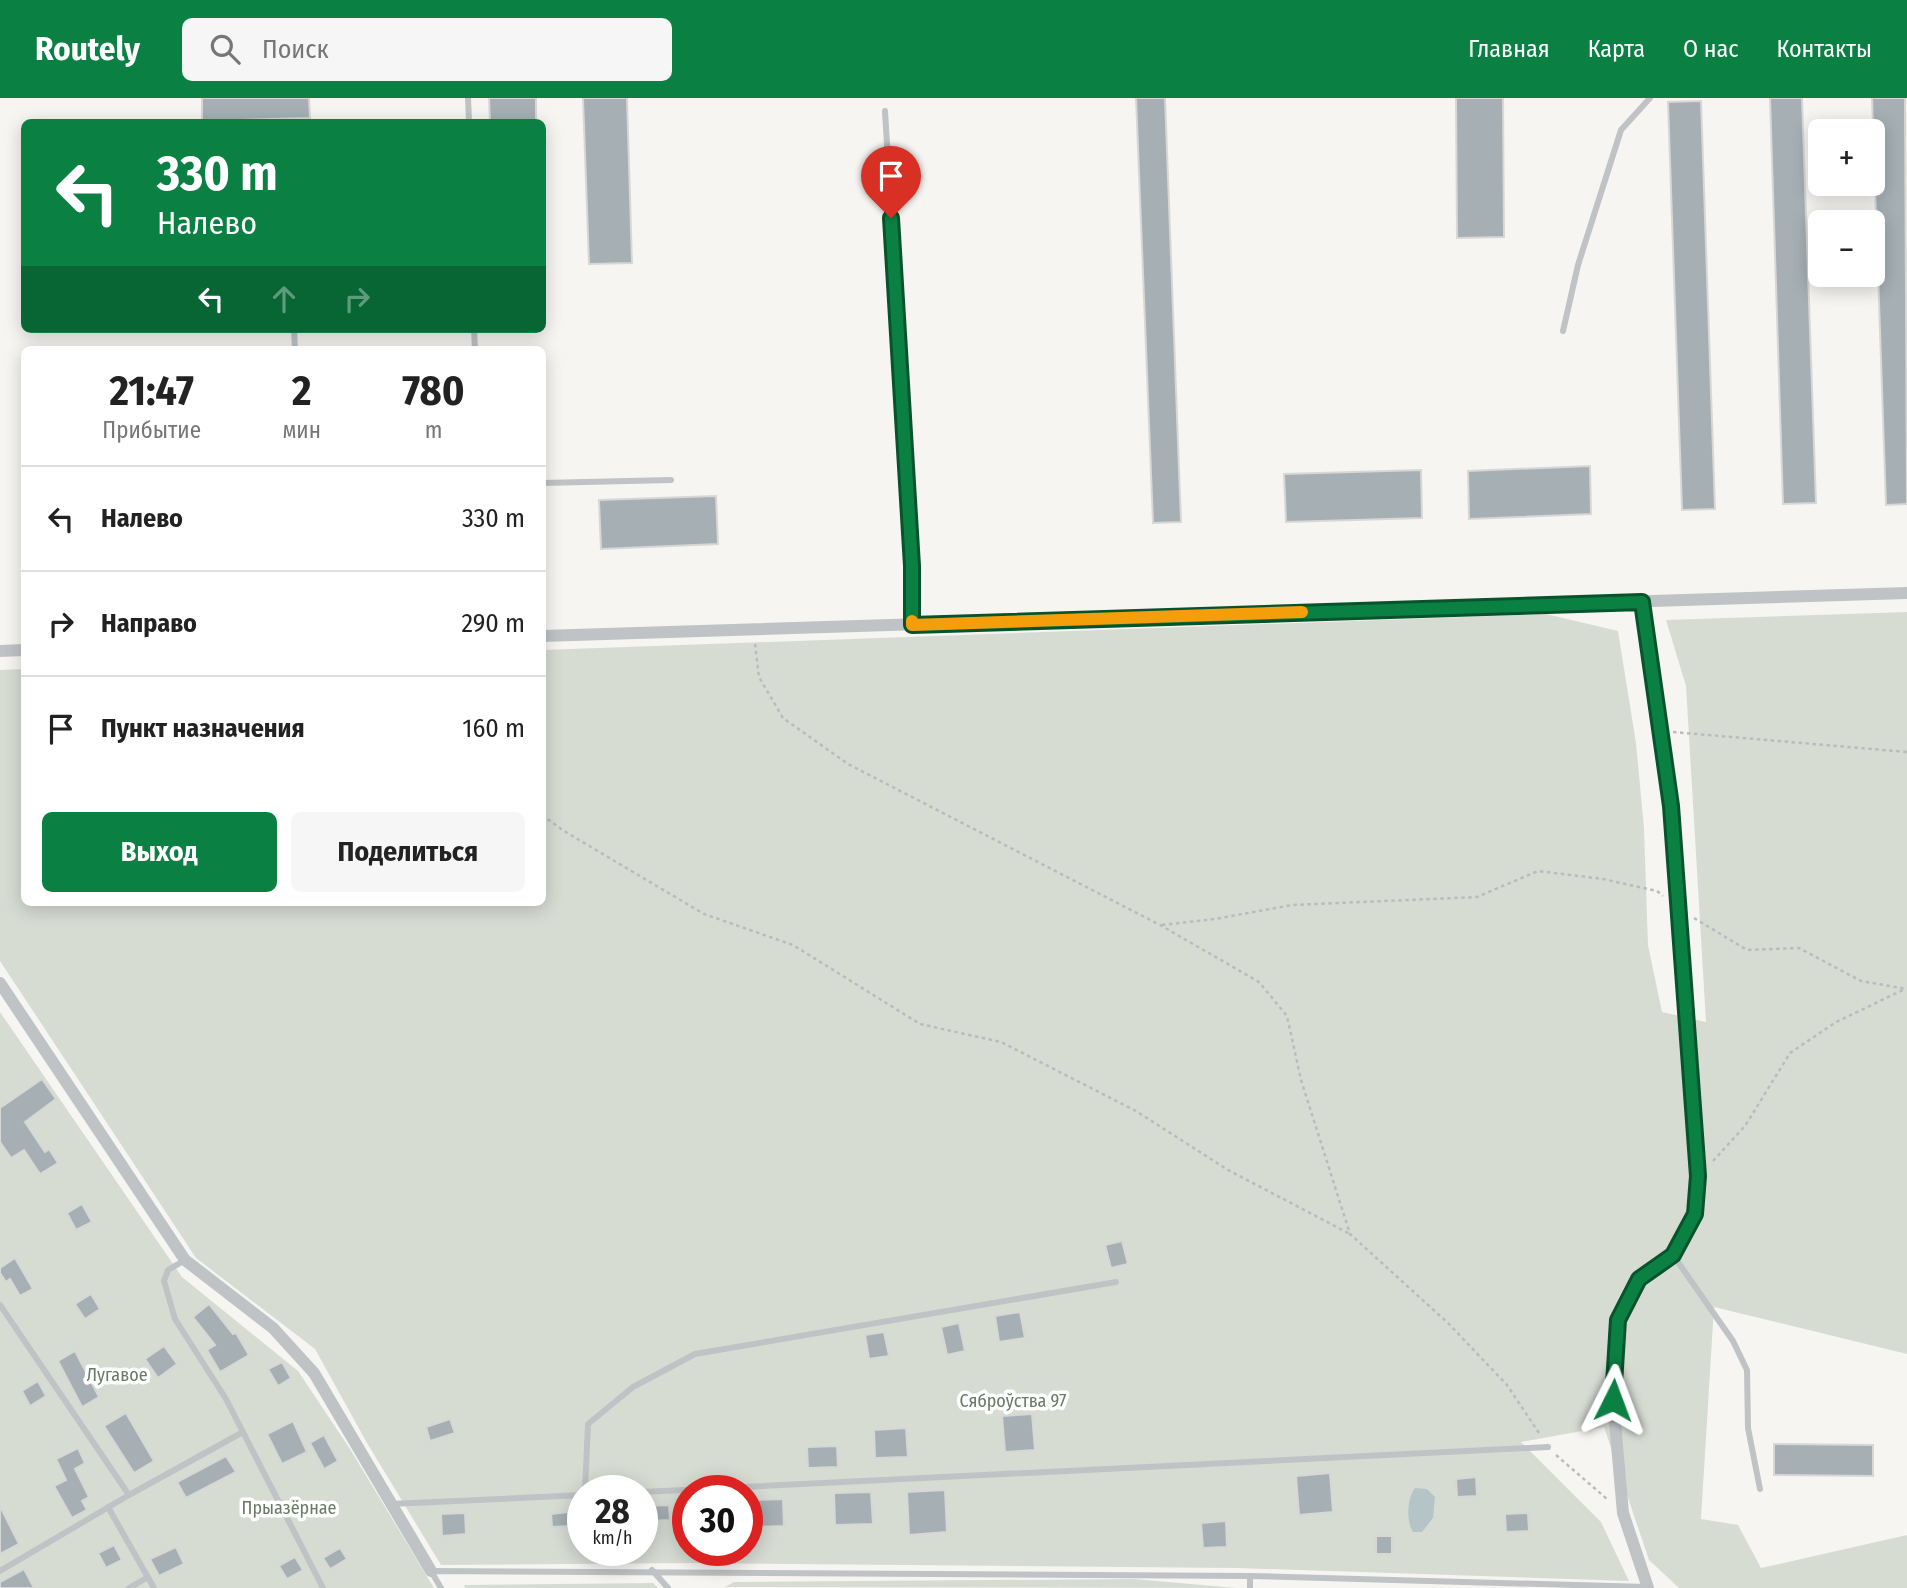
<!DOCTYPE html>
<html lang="ru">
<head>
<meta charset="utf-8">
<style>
	:root { --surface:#fff; --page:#f6f6f6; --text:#222; --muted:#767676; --line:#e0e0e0; --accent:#0b8043 }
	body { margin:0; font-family:"Fira Sans Condensed",sans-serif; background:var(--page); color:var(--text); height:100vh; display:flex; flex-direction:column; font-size:26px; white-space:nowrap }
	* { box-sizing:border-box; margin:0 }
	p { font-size:23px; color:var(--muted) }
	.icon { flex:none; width:38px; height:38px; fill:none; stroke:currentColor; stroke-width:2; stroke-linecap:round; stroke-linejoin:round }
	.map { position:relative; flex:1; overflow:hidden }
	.panel { position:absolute; left:21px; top:248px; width:525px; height:560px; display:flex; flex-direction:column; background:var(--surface); border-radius:10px; box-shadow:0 4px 18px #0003 }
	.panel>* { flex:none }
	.guide { position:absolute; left:21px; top:21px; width:525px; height:214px; border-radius:10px; box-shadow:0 4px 18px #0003; background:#0b8043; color:#fff; overflow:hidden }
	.fabs { position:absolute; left:1808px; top:21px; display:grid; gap:14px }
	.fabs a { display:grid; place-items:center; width:77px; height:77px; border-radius:10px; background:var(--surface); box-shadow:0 4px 18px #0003; font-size:35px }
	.speed { position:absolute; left:567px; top:1377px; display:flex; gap:14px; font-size:35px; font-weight:700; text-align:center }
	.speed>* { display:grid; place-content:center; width:91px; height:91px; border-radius:50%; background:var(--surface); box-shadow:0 4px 18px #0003; line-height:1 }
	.speed small { font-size:18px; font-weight:400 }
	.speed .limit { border:10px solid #d22; background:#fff; color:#111 }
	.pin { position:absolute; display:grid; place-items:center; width:60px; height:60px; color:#fff; margin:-72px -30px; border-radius:50% 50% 50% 0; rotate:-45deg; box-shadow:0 0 7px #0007 }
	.pin .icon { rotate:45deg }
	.me { position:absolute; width:77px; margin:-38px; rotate:3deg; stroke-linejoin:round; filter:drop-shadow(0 0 5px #0008) }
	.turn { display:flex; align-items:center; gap:24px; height:147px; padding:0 21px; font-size:32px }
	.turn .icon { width:91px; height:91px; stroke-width:2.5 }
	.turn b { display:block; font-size:49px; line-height:60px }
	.lanes { display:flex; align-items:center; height:66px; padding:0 21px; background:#0003; justify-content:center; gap:35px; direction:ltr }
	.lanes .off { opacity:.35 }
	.eta { display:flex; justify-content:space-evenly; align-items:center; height:119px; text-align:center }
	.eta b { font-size:42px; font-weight:700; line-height:49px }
	.action { display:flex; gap:14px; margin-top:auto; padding:14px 21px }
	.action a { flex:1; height:80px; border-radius:10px; background:var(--accent); color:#fff; font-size:28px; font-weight:700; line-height:80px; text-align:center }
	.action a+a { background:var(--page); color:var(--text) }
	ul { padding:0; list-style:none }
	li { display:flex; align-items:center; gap:21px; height:105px; padding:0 21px; border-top:2px solid var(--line) }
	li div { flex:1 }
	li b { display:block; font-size:26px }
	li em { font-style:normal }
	header { display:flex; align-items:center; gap:42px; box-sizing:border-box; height:98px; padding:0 35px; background:var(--accent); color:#fff }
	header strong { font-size:33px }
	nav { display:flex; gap:38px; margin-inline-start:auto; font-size:24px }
	.search { width:490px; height:63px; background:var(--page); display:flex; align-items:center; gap:18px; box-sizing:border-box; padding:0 24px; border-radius:10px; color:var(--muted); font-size:26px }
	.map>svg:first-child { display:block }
</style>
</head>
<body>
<header>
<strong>Routely</strong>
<div class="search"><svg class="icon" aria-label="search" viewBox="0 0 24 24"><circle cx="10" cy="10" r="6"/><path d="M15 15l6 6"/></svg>Поиск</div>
<nav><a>Главная</a><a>Карта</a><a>О нас</a><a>Контакты</a></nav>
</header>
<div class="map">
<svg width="1907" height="1490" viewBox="0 0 1907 1490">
	<rect width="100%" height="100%" fill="#f6f5f2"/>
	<g fill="#d7dcd3" fill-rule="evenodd">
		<path d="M1907 514V1256L1714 1209 1701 1421 1738 1427 1761 1470 1907 1437V1490H1679L1649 1462 1604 1329 1521 1344 1601 1424 1629 1483 1237 1470 693 1465 441 1467 367 1345 315 1251 196 1160 0 863V572L24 571V805H542L543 552 1546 516 1618 533 1636 645 1644 730 1648 847 1662 914 1706 924 1686 588 1666 522ZM583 1393H642V1452H583ZM688 1393H747V1452H688Z"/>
		<path d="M0 914 182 1179 298 1273 350 1351 434 1490H0Z"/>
		<path d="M1134 1481 1236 1490 725 1489 734 1484Z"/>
		<path d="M653 1485 658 1490H465L464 1487Z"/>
	</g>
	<path fill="#b5c4c6" d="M1415 1390 1427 1391 1435 1399 1433 1420 1422 1434H1413C1406 1423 1407 1400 1415 1390Z"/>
	<g fill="#a5afb4" stroke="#d7d7d5" stroke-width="2">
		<path d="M202 0H309L310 20 202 23Z"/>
		<path d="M489 0H536V24H490Z"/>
		<path d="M583 0H627L632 165 589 166Z"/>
		<path d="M1136 0H1165L1181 424 1153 425Z"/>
		<path d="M1456 0H1503L1504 139 1457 140Z"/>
		<path d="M1770 0H1802L1816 405 1783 406Z"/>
		<path d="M1872 0H1905L1907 406 1886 407Z"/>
		<path d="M1701 3 1715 411 1682 412 1668 4Z"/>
		<path d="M1590 368 1591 416 1469 421 1468 373Z"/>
		<path d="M1421 372 1422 420 1286 424 1284 376Z"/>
		<path d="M716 398 718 446 601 451 599 402Z"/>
		<path d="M42 981 56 1001 25 1024 45 1054 49 1051 58 1065 40 1076 24 1052 11 1060 0 1044V1010Z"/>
		<path d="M82 1106 92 1124 76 1132 67 1115Z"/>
		<path d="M1122 1143 1128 1166 1111 1170 1105 1147Z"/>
		<path d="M15 1160 33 1191 20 1198 10 1181 6 1184 0 1175V1170Z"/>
		<path d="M91 1196 100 1211 85 1221 75 1206Z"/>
		<path d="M209 1206 233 1236 236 1235 249 1257 220 1274 207 1252 215 1247 193 1219Z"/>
		<path d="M1020 1214 1025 1240 999 1244 995 1218Z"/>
		<path d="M959 1225 965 1253 947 1257 941 1229Z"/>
		<path d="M884 1234 889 1258 869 1261 865 1237Z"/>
		<path d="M164 1248 177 1266 158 1280 145 1261Z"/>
		<path d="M75 1253 99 1299 82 1309 58 1263Z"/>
		<path d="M282 1264 291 1280 278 1288 268 1271Z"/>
		<path d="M38 1283 46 1298 30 1308 22 1293Z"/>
		<path d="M126 1315 154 1363 134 1375 104 1328Z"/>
		<path d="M1032 1316 1035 1352 1005 1354 1002 1318Z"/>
		<path d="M450 1321 455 1335 430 1343 426 1329Z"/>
		<path d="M293 1323 307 1354 282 1366 267 1336Z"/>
		<path d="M906 1330 908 1359 875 1360 874 1332Z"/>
		<path d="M324 1337 338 1363 324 1371 310 1345Z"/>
		<path d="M1774 1346 1873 1347V1378L1774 1377Z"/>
		<path d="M837 1348 838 1369 808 1370 807 1349Z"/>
		<path d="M78 1350 85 1365 75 1371 89 1399 82 1403 87 1412 72 1420 54 1388 66 1382 56 1361Z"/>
		<path d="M226 1358 236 1374 186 1400 177 1384Z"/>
		<path d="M1330 1375 1333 1414 1299 1417 1296 1378Z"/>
		<path d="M1476 1379 1477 1398 1457 1399 1456 1381Z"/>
		<path d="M945 1392 947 1434 909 1437 907 1394Z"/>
		<path d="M871 1394 873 1426 835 1427 834 1395Z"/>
		<path d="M783 1401 784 1428 755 1429 754 1402Z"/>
		<path d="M669 1407 670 1422 647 1423 646 1408Z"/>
		<path d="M0 1408 19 1446 0 1456Z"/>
		<path d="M568 1414 569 1428 552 1429 551 1416Z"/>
		<path d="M465 1415 466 1436 442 1438 441 1416Z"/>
		<path d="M1528 1415 1529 1433 1506 1434 1505 1416Z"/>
		<path d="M1226 1423 1227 1449 1203 1450 1201 1425Z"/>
		<rect x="1376" y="1438" width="16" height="18"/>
		<path d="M114 1447 122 1462 106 1470 98 1455Z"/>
		<path d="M176 1449 184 1466 159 1478 150 1461Z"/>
		<path d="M340 1450 347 1461 330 1471 323 1460Z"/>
		<path d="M295 1459 303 1472 287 1481 279 1468Z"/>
		<path d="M24 1471 34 1490H0V1484Z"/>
	</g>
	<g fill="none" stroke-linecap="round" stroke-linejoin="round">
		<g stroke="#b9bcbe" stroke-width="2.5" stroke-dasharray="3.5 3.5" stroke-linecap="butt">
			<path d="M755 546 759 579 783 620 848 666 1160 827 1259 884 1287 918 1301 982 1350 1136 1449 1226 1507 1287 1541 1338"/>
			<path d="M1673 634 1907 654"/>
			<path d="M542 717 564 733 704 816 793 847 920 926 1001 944 1136 1013 1228 1072 1350 1136"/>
			<path d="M1694 820 1747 852 1799 850 1861 883 1907 891"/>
			<path d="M1162 827 1215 821 1292 807 1477 799 1538 773 1603 781 1657 793 1663 798"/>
			<path d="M1713 1063 1745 1028 1790 955 1836 924 1903 892"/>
			<path d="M1556 1357 1607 1401"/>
		</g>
		<g stroke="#bfc3c6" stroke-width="6">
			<path d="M468 0 469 24"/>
			<path d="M885 13 912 468V527"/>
			<path d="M294 231 295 252"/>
			<path d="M474 231 475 252"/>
			<path d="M1563 233 1578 167 1621 32 1650 0"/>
			<path d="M542 385 671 382"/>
			<path d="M1673 1157 1733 1243 1747 1272 1748 1330 1760 1391"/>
			<path d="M185 1162 168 1172 164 1183 175 1221 226 1301 323 1490"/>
			<path d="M0 1207 129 1397"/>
			<path d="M585 1393 588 1326 633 1289 695 1256 1116 1184"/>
			<path d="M642 1394 1548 1349"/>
			<path d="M391 1406 583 1397"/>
			<path d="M108 1409 154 1490"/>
			<path d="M652 1472 668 1490"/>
			<path d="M0 1473 129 1397 243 1334"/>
			<path d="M1250 1478V1490"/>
			<path d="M129 1490 148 1479"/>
			<path d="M441 1490 431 1473 1250 1478 1647 1489"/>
		</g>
		<g stroke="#bfc3c6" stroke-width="12">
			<path d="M1642 504 1671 708 1698 1078 1695 1116 1673 1157 1639 1181 1618 1222 1613 1302 1623 1415 1648 1490"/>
			<path d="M542 538 1907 495"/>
			<path d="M0 553 24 552"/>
			<path d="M0 885 185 1162 273 1230 314 1275 431 1473"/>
		</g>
	</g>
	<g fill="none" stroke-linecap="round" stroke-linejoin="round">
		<defs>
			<path id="route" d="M891 120 912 468V527L1642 504 1671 708 1698 1078 1695 1116 1673 1157 1639 1181 1618 1222 1613 1302"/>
		</defs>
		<use href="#route" stroke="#07532c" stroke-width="18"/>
		<use href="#route" stroke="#0b8043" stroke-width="12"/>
		<path stroke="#f59e0b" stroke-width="12" d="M912 523V527L1302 514"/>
	</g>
	<g text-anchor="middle" stroke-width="7" stroke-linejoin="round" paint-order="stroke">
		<g font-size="18" fill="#6a7a64" stroke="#fff">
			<text x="117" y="1283">Лугавое</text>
			<text x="1013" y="1309">Сяброўства 97</text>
			<text x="289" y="1416">Прыазёрнае</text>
		</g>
	</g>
</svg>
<div class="fabs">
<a>+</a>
<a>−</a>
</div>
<div class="speed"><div>28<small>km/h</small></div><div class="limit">30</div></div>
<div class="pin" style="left:891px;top:120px;background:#d93025"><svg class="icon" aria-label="arrive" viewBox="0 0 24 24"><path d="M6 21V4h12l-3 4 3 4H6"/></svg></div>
<svg class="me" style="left:1613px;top:1302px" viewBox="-20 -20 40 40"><path d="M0-17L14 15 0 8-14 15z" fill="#0b8043" stroke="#fff" stroke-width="4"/></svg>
<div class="guide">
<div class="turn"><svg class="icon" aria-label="left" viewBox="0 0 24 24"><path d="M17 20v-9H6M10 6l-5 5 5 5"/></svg><div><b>330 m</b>Налево</div></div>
<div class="lanes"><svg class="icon" aria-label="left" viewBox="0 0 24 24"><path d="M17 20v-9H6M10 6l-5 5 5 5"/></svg><svg class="icon off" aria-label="ahead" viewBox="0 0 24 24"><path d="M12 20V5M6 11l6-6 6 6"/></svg><svg class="icon off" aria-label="right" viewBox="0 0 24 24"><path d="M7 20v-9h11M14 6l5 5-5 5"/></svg></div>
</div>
<section class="panel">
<div class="eta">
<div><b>21:47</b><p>Прибытие</p></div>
<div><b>2</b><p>мин</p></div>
<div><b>780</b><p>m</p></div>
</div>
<ul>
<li><svg class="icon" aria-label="left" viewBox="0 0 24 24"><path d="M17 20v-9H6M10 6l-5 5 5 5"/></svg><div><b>Налево</b></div><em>330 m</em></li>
<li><svg class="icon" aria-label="right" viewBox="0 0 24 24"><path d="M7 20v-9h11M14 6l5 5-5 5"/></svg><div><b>Направо</b></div><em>290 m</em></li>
<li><svg class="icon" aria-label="arrive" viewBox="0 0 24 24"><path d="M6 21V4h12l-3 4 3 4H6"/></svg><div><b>Пункт назначения</b></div><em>160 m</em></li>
</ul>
<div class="action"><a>Выход</a><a>Поделиться</a></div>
</section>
</div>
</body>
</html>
